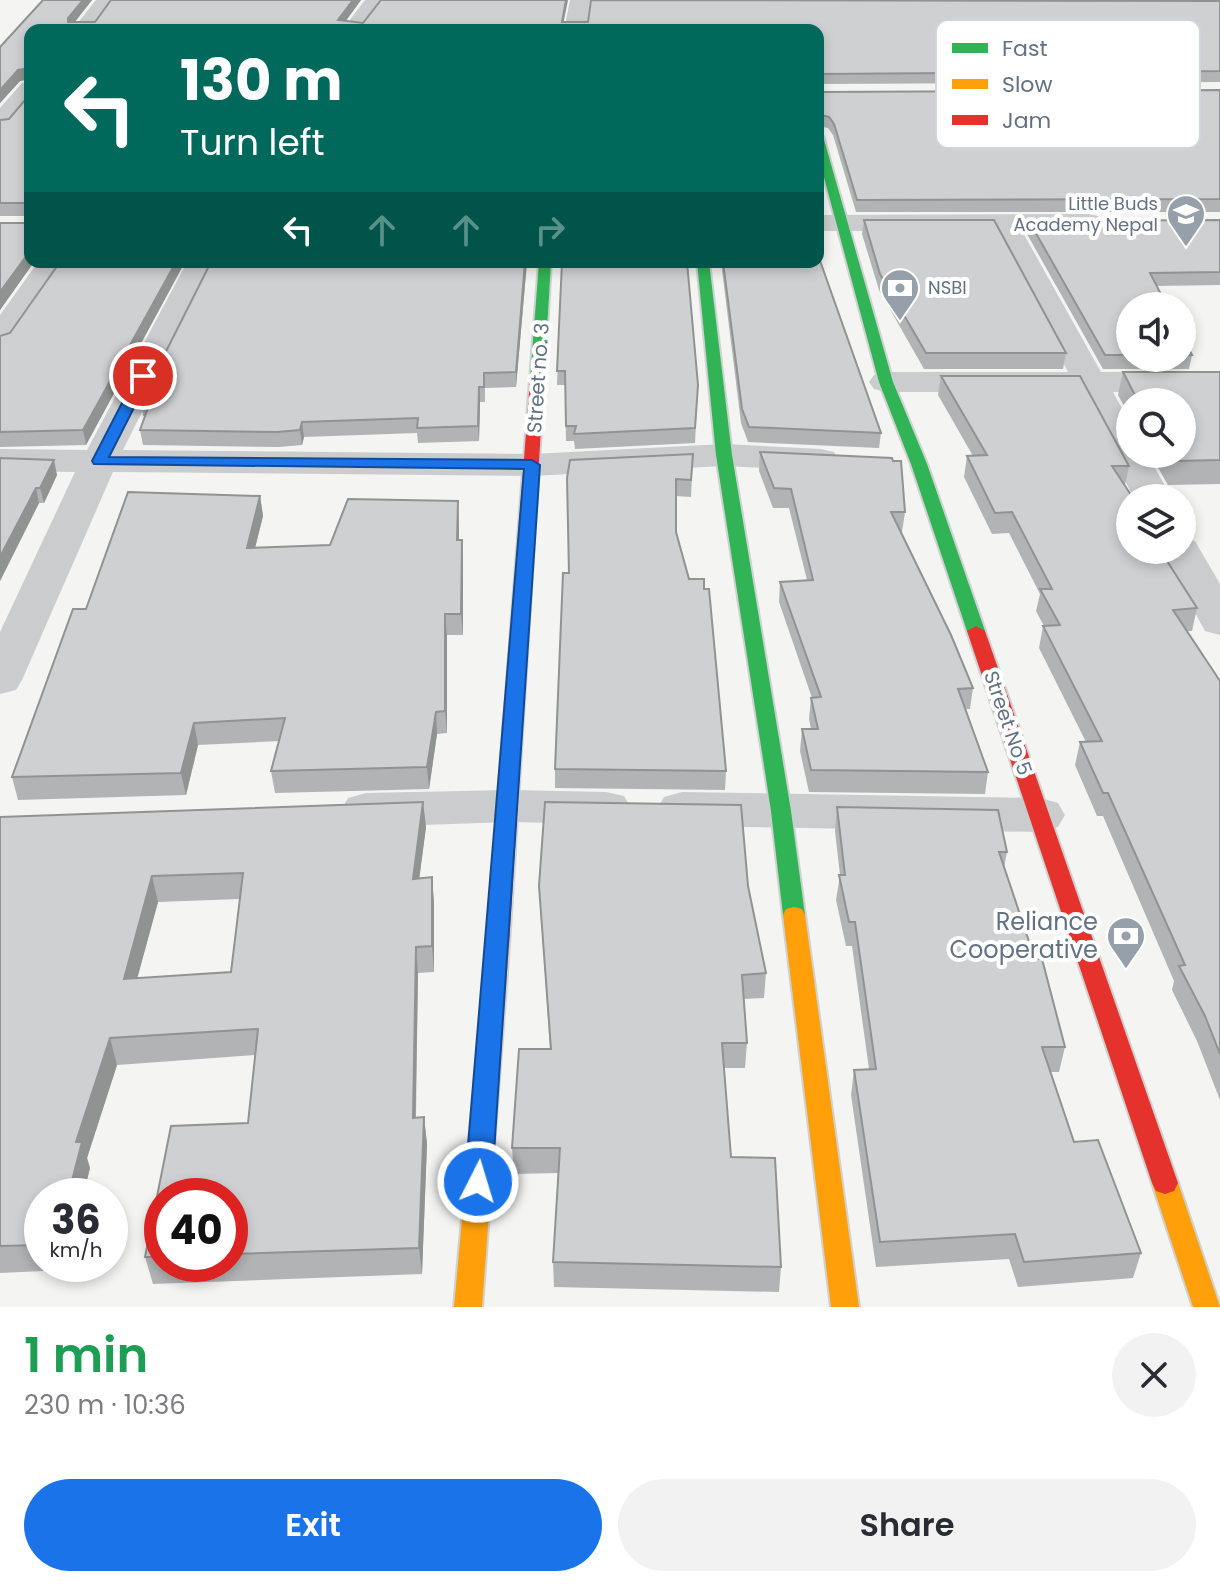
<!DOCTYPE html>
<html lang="en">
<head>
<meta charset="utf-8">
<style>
	:root { --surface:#fff; --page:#f2f2f3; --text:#2b2b33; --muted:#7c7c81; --accent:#1a73e8 }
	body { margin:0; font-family:Poppins,sans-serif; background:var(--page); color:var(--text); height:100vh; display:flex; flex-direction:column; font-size:30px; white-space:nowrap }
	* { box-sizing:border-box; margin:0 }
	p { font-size:26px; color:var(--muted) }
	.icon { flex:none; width:44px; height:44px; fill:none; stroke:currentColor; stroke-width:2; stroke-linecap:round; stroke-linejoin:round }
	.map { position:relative; height:1307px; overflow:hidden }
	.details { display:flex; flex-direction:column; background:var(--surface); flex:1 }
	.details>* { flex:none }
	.top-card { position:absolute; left:24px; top:24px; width:800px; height:244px; border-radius:16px; box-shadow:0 4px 12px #0003; background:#00695c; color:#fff; overflow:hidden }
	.tools { position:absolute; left:1116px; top:292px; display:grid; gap:16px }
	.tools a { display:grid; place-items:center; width:80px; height:80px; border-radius:50%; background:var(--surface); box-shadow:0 4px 12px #0003; font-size:40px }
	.speed { position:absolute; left:24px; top:1178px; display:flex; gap:16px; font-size:40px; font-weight:700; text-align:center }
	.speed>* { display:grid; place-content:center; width:104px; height:104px; border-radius:50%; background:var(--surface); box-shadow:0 4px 12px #0003; line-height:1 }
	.speed small { font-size:20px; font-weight:400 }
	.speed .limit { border:12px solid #d22; background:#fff; color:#111 }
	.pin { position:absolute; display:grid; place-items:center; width:68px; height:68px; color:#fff; margin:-34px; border:4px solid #fff; border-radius:50%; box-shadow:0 2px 8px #0007 }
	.me { position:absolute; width:88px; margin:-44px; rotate:5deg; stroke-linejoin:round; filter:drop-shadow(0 0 6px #0008) }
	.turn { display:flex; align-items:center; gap:28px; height:168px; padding:0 24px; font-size:36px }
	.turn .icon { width:104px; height:104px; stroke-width:2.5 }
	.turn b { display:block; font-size:56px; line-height:68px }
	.lanes { display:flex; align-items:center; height:76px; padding:0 24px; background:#0003; justify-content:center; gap:40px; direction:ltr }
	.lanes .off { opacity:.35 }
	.round { display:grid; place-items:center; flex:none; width:84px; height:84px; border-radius:42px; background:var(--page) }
	.summary { display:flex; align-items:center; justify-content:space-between; height:136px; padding:0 24px }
	h1 { font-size:48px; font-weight:600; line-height:60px; color:#1e9e55 }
	.button { display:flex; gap:16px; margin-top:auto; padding:16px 24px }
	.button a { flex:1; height:92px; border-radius:48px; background:var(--accent); color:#fff; font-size:32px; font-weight:600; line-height:92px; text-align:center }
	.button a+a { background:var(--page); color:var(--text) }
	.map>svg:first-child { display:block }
</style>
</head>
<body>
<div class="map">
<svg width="1220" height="1307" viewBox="0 0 1220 1307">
	<rect width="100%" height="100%" fill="#f4f4f2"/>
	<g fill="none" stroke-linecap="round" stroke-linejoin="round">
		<defs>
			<g id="fast">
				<path d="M818 133 823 136 893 382 927 464 985 631 982 635H970L967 631 911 464 879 382 818 155Z"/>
				<path d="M539 262H551L544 380 537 384 530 380Z"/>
				<path d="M697 262H709L732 455 791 811 805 915 802 921 794 923 786 921 783 915 771 811 716 455Z"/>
			</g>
			<g id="slow">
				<path d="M794 907 802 909 805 915 859 1307H831L783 915 786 909Z"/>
				<path d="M498 937 506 939 509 945 482 1307H454L487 945 490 939Z"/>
				<path d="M1165 1172 1174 1175 1178 1183 1220 1307H1193L1152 1183 1156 1175Z"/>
			</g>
			<g id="jam">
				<path d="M537 376 544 380 509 945 506 951 498 953 490 951 487 945 530 380Z"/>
				<path d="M976 626 985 631 1178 1183 1174 1191 1165 1194 1156 1191 1152 1183 967 631Z"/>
			</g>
		</defs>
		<use href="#fast" stroke="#d0d2d2" stroke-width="4"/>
		<use href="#slow" stroke="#d0d2d2" stroke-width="4"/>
		<use href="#jam" stroke="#d0d2d2" stroke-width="4"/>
		<g fill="#cbcccd" fill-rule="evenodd">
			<path d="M96 0H116L94 30H72Z"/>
			<path d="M365 0H385L364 30H342Z"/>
			<path d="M570 0H590L586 30H564Z"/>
			<path d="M30 81V103L9 128 0 130V108L22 83Z"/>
			<path d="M1088 214 1098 216 1102 222 1098 228 1022 231 1101 372H1220V392H1113L1130 423V454H1147L1172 498H1134L1078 392H886L874 389 869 382 874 375 886 372H1068L994 231H818V215Z"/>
			<path d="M38 262H68L11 345 0 348V315Z"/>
			<path d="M187 262H217L123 450 532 454 724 444 821 449 834 452 839 460 834 468 821 471 724 466 532 476 113 472 22 680 16 690 0 694V632L75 472 0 471V449L87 450Z"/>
			<path d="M1182 538 1195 541 1220 584V635L1205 631 1161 550H1182Z"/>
			<path d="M509 790 606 792 624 796 631 808 624 820 606 824 509 822 366 827 348 822 341 810 348 798 366 793Z"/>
			<path d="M682 792 1040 798 1058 803 1065 815 1058 827 1040 832 682 826 664 821 657 809 664 797Z"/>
		</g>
		<use href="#fast" fill="#30b455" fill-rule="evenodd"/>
		<use href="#slow" fill="#ff9f0a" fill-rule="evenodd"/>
		<use href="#jam" fill="#e5322d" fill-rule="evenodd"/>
	</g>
	<g fill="#b2b3b4" fill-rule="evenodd">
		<path d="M43 0H92L75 22H95L361 0 346 21 363 23 588 22 1220 1V82L818 84V30L30 79 20 81 0 103V47Z"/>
		<path d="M1220 90V212H856L833 135 828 128 819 126V93Z"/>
		<path d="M30 94V262H34L0 310V223H29V216H0V120L9 119Z"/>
		<path d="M864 220 1066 353 1063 369H924L879 290 862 234Z"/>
		<path d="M1220 220V285L1157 286 1130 306V358H1182V335L1192 355 1189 369H1103L1027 234 1029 221Z"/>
		<path d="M60 262H185L86 445 0 447V336L10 333Z"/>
		<path d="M211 262H527L516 387 485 388V402H480L479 441 418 443 417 433 304 437 302 445 279 447 143 445 140 430 145 416H143L141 401Z"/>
		<path d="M562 262 698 385 695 443 575 449 574 441H566L565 385H557Z"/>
		<path d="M721 262H818L881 433 879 448 748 442 741 423Z"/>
		<path d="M1123 372H1220V484L1168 485 1150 454H1182V402H1130V417L1118 395Z"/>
		<path d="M941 376 1129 466 1125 485 1130 550 1197 608 1192 631H1187L1220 681V1100L1197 1041 1172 990 1174 981 1103 816H1097L1075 765 1080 742H1086L1039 648 1043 626H1044L1036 611 1040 594 1009 533 992 534 964 477 967 456H973L938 395Z"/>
		<path d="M760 452 905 512 902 532H900L973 688 970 709H966L988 772 985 794 809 792 800 751 802 729H811L809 719 811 698H812L779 602 780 582 807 580 789 508H773L759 471Z"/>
		<path d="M693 454 691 497 676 496V532L689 579 704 589 726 771 725 790 555 788V769L569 573Z"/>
		<path d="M0 458 57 475 44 503H39L0 581Z"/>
		<path d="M260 496 263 516 255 548 330 545 459 522V540H462L463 560V635H447V733L437 734 429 789 275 793 271 771 279 741 198 745 186 795 18 800 12 777 86 609Z"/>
		<path d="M423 802 426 827 419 878 432 877 434 903V972L418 973 416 1118 424 1117 427 1144 422 1274 153 1284 145 1257 171 1126 248 1123 255 1055 117 1065 87 1158 90 1168 83 1196H42V1264H67L65 1270 0 1273V817ZM240 899 231 972 137 978 158 902ZM162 1196H230V1264H162Z"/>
		<path d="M837 807 1007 852 1004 868 1065 1047 1059 1072H1051L1074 1142 1141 1253 1133 1278 1018 1287 1009 1259 876 1267 851 1095 854 1070 869 1069 852 946H846L836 900 840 875 835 831Z"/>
		<path d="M539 886H748L766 973 764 998 744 999 747 1043 745 1068H724L731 1157 781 1267 779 1292 554 1287 553 1262 558 1173 514 1174 512 1148 550 1049Z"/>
	</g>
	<g fill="#919292">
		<path d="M83 0H92L70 28 68 18Z"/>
		<path d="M353 0H361L339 30 338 20Z"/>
		<path d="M566 0H568L562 30V22Z"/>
		<path d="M30 68V79L20 81 0 103V90L18 70Z"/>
		<path d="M30 251V262H34L0 310V292Z"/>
		<path d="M176 262H185L86 445 83 430Z"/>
		<path d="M525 262H527L516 387V372Z"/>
		<path d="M479 387 480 402 479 441 478 426Z"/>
		<path d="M302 422 304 437 302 445 300 430Z"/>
		<path d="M54 460 57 475 44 503 40 488Z"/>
		<path d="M36 488 39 503 0 581V557Z"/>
		<path d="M260 496 263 516 250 568 247 548Z"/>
		<path d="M458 501 459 522V561L457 540Z"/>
		<path d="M462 540 463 560V635L461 614Z"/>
		<path d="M445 614 447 635V733L445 711Z"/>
		<path d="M436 712 437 734 429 789 427 767Z"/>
		<path d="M194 723 198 745 186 795 181 773Z"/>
		<path d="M423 802 426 827 416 904 413 879Z"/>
		<path d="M152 876 158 902 130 1005 124 979Z"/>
		<path d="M432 877 434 903V972L432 946Z"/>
		<path d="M416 947 418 973 415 1144 413 1118Z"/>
		<path d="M110 1038 117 1065 87 1158 90 1168 83 1196H68L76 1142Z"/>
		<path d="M424 1117 427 1144 422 1274 419 1248Z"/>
	</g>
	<g fill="#cfd0d1" stroke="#919292" stroke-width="2" fill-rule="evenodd">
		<path d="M43 0H83L68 18V22H95L111 0H353L338 20 363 23 381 0H566L562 22H588L591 0 1220 1V71L818 74V30H30V91V68L18 70 0 90V47Z"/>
		<path d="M1220 90V199L857 200 834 124 829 117 820 115 818 116V92Z"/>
		<path d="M30 94V251L0 292V223H29V203H0V120L9 119Z"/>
		<path d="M864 220H994L1066 353H926L880 274Z"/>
		<path d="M1220 220V272L1150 273 1167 306H1130V355H1105L1029 221Z"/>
		<path d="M818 255 881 433 749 427 742 409 723 262H818Z"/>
		<path d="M60 262H176L83 430 0 432V336L10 333Z"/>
		<path d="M211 262H525L516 372 484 373V387H479L478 426 417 428 418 418 302 422 300 430 277 432 140 430 149 405 141 401Z"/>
		<path d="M562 262H687L698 385 695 428 574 434 576 426H566L565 371H557Z"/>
		<path d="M1182 335 1192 355H1182Z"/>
		<path d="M1123 372H1220V460L1174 461 1169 454H1182V402H1138L1137 399Z"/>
		<path d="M941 376H1080L1129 466H1112L1133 498H1130V550H1160L1197 608 1173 610 1220 681V1054L1205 1016 1179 966 1185 965 1108 793H1103L1080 742 1102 741 1043 626 1060 625 1040 589H1052L1012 512 995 513 967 456 987 455Z"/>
		<path d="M760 452 892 458 893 461H901L905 512H891L951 635 973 688 958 689 988 772 811 770 802 729H818L811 698 821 697 780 582 813 580 791 489 774 488Z"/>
		<path d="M693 454 691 480 676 479V532L689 579H704V589H709L726 771 555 769 563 573H569L567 478 570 460Z"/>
		<path d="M0 458 54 460 40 488H36L0 557Z"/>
		<path d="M128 492 260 496 247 548 330 545 348 499 458 501 457 540H462L461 614H445V711L436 712 427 767 271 771 285 718 194 723 181 773 12 777 73 609H86Z"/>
		<path d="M423 802 413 879 432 877V946L416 947 413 1118 424 1117 419 1248 230 1254V1196H162V1257H145L171 1126 248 1123 258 1029 110 1038 76 1142H82L68 1196H42V1245L0 1246V817ZM243 873 231 972 124 979 152 876Z"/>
		<path d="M545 802 741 805 748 886 766 973 742 975 747 1043H722L731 1157 775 1158 781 1267 553 1262 560 1148H512L519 1049H551L539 886Z"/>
		<path d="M837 807 998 810 1007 852H999L1035 959H1042L1065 1047H1042L1074 1142 1098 1140 1141 1253 1024 1262 1015 1234 880 1242 854 1070 876 1069 855 922H849L839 875H845Z"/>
	</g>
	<path fill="#1a73e8" stroke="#114b97" stroke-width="2" d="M143 371 150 376 109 457 532 460 540 465 492 1182 488 1190 478 1193 469 1190 465 1182 524 469 94 464 92 461 136 376Z"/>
	<defs>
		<symbol id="school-pin" viewBox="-11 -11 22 30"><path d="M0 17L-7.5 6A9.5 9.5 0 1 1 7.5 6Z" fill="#96a0aa" stroke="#fff"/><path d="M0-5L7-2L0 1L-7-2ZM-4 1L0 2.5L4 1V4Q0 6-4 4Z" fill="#fff"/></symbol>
		<symbol id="bank-pin" viewBox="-11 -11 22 30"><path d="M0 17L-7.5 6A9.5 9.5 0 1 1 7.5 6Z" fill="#96a0aa" stroke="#fff"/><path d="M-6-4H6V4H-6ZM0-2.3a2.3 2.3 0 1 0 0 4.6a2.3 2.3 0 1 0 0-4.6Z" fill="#fff"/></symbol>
	</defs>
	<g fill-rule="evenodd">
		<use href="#school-pin" x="1164" y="192" width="44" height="60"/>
		<use href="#bank-pin" x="878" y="266" width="44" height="60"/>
		<use href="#bank-pin" x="1104" y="914" width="44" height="60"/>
	</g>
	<g text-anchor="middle" stroke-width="8" stroke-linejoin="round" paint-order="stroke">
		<g font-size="18" fill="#637283" stroke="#fff" text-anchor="end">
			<text x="1158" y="210">Little Buds<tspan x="1158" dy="21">Academy Nepal</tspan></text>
			<text x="928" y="294" text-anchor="start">NSBI</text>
		</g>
		<g font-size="20" fill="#637283" stroke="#fff">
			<text transform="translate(538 378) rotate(-86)" y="7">Street no. 3</text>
			<text transform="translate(1008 723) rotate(71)" y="7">Street No 5</text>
		</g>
		<g font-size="24" fill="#637283" stroke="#fff" text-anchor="end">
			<text x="1098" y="930">Reliance<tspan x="1098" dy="28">Cooperative</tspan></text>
		</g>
	</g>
	<rect x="936" y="20" width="264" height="128" rx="12" fill="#fff" stroke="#d0d5da" stroke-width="2"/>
	<rect x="952" y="43" width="36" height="10" fill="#30b455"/>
	<rect x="952" y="79" width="36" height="10" fill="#ff9f0a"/>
	<rect x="952" y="115" width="36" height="10" fill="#e5322d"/>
	<g font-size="22" fill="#637283">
		<text x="1002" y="56">Fast</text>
		<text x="1002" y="92">Slow</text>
		<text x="1002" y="128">Jam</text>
	</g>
</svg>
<div class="tools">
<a><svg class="icon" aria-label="sound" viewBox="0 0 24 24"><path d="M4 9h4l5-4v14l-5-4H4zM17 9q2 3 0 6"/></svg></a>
<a><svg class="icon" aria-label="search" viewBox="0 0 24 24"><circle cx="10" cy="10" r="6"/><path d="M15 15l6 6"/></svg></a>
<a><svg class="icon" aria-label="layers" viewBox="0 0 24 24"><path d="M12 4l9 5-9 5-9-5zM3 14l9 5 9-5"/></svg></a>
</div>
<div class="speed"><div>36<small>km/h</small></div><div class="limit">40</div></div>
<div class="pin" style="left:143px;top:376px;background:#d93025"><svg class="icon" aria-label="arrive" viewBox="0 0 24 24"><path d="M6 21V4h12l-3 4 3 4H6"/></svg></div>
<svg class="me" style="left:478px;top:1182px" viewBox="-20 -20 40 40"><circle r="17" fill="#1a73e8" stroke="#fff" stroke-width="3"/><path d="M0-11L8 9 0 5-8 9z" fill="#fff"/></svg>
<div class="top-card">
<div class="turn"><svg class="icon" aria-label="left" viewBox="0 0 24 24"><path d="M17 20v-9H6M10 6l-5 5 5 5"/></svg><div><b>130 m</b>Turn left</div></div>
<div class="lanes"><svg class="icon" aria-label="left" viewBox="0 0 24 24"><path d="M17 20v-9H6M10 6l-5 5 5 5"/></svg><svg class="icon off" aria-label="ahead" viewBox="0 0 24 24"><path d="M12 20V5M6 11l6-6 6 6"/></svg><svg class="icon off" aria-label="ahead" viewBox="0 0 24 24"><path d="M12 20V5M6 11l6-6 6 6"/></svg><svg class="icon off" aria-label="right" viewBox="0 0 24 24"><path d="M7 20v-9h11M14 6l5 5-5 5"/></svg></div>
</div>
</div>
<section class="details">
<div class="summary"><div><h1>1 min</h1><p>230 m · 10:36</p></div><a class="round"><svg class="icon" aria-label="close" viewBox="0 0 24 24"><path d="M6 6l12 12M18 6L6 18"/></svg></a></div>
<div class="button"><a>Exit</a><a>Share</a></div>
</section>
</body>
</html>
